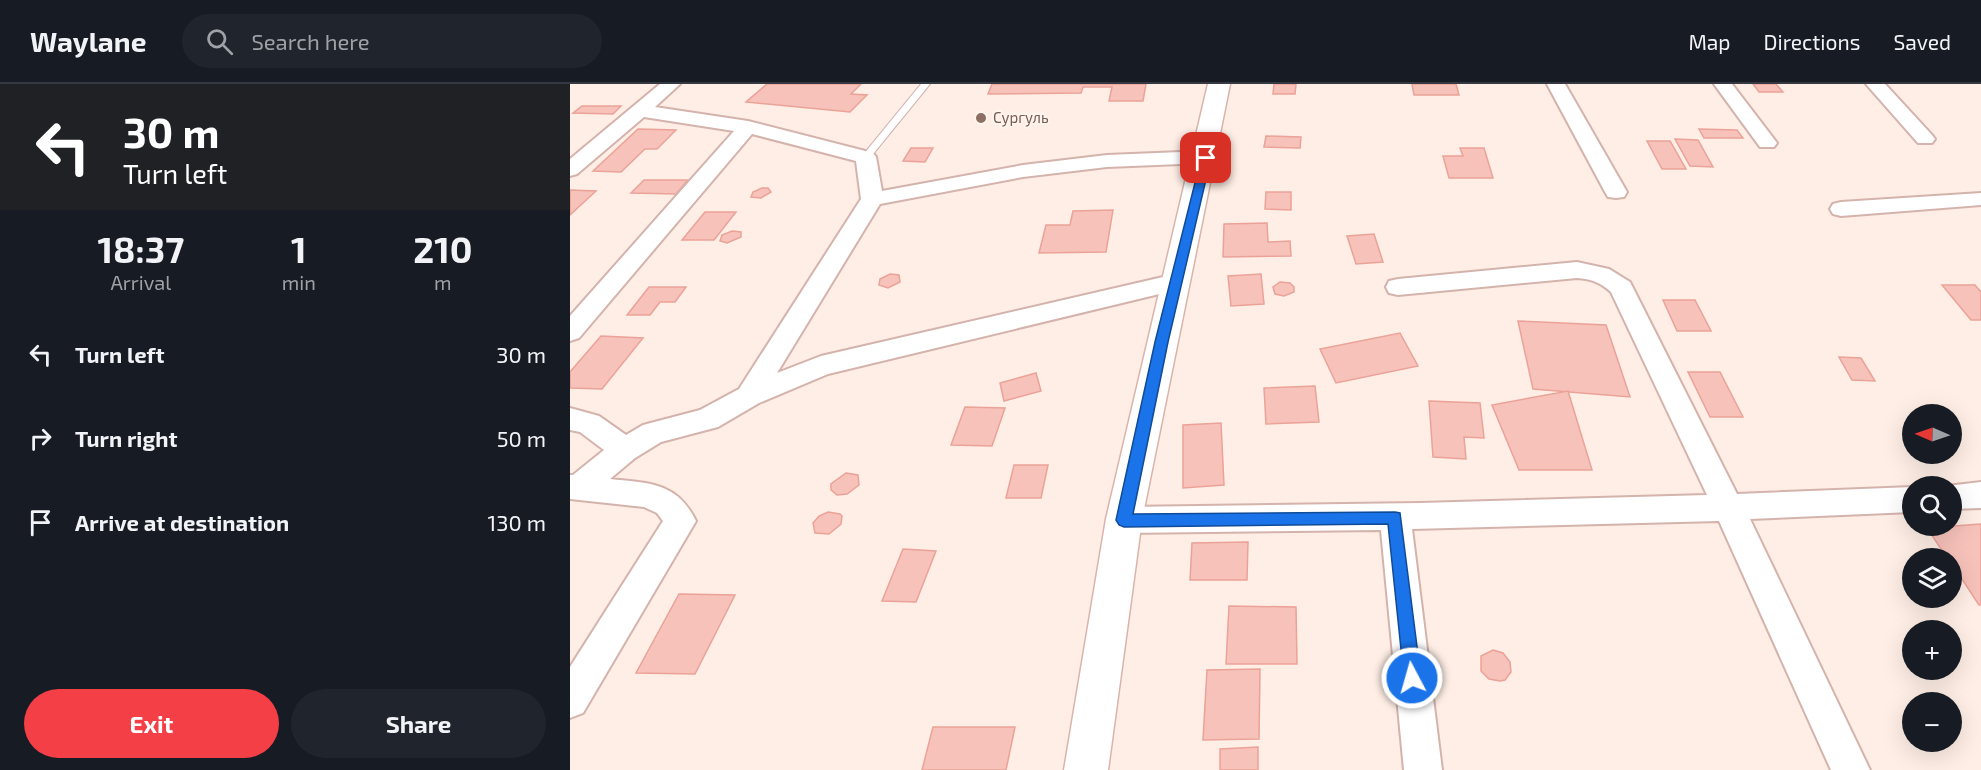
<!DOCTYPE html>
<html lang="en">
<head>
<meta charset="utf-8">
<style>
	:root { --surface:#171b24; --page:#20242c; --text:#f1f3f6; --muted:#9ea1a6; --line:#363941; --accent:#f43f46 }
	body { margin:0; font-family:"Exo 2",sans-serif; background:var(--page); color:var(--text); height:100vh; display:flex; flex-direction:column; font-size:22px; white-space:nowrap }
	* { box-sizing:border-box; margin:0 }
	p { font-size:20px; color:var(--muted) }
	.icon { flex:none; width:33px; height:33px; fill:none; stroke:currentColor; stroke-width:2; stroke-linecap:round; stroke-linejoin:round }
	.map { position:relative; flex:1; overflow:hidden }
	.panel { display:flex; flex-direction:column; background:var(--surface); width:570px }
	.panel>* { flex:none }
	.hud { background:#202124; color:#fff; overflow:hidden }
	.needle { width:39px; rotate:272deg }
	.tools { position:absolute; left:1332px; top:320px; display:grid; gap:12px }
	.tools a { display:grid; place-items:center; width:60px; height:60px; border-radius:50%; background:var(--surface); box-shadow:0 6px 24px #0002; font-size:30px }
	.pin { position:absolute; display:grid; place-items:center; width:51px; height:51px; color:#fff; margin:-26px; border-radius:12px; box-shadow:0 3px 9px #0006 }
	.me { position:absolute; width:66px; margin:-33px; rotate:354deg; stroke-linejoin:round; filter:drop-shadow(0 0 4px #0008) }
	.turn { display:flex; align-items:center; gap:21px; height:126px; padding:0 24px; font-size:27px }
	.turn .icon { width:78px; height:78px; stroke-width:2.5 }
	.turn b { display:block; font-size:42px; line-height:51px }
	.eta { display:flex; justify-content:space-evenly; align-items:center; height:102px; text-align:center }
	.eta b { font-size:36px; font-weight:700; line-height:42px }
	.primary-button { display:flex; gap:12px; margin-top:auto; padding:12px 24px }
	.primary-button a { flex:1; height:69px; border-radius:36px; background:var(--accent); color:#fff; font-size:24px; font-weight:700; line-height:69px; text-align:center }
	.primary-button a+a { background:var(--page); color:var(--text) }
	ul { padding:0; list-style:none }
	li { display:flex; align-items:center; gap:18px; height:84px; padding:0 24px }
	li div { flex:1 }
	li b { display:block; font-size:22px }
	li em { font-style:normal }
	header { display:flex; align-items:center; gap:36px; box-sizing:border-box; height:84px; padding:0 30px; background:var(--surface); border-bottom:2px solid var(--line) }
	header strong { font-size:28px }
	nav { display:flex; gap:33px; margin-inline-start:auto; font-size:21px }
	.search { width:420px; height:54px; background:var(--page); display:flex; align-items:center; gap:15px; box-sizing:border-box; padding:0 21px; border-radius:33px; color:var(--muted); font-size:22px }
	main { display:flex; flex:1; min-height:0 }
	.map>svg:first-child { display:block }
</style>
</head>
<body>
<header>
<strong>Waylane</strong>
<div class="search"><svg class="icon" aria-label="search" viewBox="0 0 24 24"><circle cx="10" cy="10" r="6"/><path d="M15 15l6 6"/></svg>Search here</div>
<nav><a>Map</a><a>Directions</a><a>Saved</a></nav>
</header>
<main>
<section class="panel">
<div class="hud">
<div class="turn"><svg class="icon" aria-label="left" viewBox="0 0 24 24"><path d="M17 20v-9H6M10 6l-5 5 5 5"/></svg><div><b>30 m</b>Turn left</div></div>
</div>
<div class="eta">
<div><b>18:37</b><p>Arrival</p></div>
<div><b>1</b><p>min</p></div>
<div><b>210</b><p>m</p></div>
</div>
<ul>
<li><svg class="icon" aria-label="left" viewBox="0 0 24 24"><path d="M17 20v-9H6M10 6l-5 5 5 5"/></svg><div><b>Turn left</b></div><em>30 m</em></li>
<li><svg class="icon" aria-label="right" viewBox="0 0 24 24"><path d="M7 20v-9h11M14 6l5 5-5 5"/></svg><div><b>Turn right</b></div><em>50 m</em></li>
<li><svg class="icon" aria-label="arrive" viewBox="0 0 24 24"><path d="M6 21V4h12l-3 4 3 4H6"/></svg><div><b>Arrive at destination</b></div><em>130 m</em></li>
</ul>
<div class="primary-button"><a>Exit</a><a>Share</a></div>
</section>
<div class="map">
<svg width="1411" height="686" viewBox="0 0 1411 686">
	<rect width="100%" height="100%" fill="#feeee5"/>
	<g fill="#f7c2ba" stroke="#eba298" stroke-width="1.5">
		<path d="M197 0H291L281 10 297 11 280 28 176 18Z"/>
		<path d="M422 0H576L573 17H539L542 3H513L511 9 418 10Z"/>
		<path d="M704 0H726L725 10H703Z"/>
		<path d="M842 0H886L889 11H844Z"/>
		<path d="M1183 0H1206L1213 8H1189Z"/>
		<path d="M12 22H51L43 30 3 29Z"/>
		<path d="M68 45 106 46 87 65H75L51 88 23 87Z"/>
		<path d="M1129 45 1167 46 1173 54H1134Z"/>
		<path d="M696 52 731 53 730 64 694 63Z"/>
		<path d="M1105 55 1128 56 1143 83 1120 82Z"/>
		<path d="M1077 57H1100L1116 85H1092Z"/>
		<path d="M341 64H363L355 78 333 77Z"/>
		<path d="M890 64H914L923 94H879L873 72H893Z"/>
		<path d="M74 96H118L106 110 61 109Z"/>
		<path d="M192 104H198L201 108 191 114 181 113 183 108Z"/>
		<path d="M0 106 26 107 0 131Z"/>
		<path d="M696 108H721V126L695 125Z"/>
		<path d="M543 126 536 168 469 169 476 141H500L503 127Z"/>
		<path d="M135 128H166L144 156H112Z"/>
		<path d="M697 139 698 158 720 157 721 172 653 173 654 140Z"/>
		<path d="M162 147 171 148V153L157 159 150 157 152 151Z"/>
		<path d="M804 150 813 178 786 180 777 152Z"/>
		<path d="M320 190 329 191 330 198 318 204 309 201 310 195Z"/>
		<path d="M691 190 694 220 661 222 658 192Z"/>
		<path d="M710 198 720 199 724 203V208L714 212 705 210 703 203Z"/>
		<path d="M1372 201H1405L1411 208V236H1401Z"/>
		<path d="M79 203H116L105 218H90L80 231H57Z"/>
		<path d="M1093 216H1125L1141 247H1107Z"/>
		<path d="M948 237 1036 241 1060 313 963 305Z"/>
		<path d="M830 249 848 282 766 299 750 265Z"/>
		<path d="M31 252 73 254 32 305 0 304V288Z"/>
		<path d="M1269 273 1291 274 1305 297 1282 296Z"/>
		<path d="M1118 288H1150L1173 333H1140Z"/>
		<path d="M466 289 471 307 434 317 430 299Z"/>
		<path d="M745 302 749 338 696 340 694 304Z"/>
		<path d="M998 307 1022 386H949L922 321Z"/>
		<path d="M859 317 910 319 914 354 894 353 896 375 863 373Z"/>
		<path d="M395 323 435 324 422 362 381 361Z"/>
		<path d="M651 339 654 401 613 404V341Z"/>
		<path d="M444 381H478L471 414H436Z"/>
		<path d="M276 389 288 391 289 401 277 410 267 411 261 406V400Z"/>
		<path d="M258 428 270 430 272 432 271 440 259 450 245 449 243 439 249 432Z"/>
		<path d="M1411 440V521H1409L1382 480V474H1377L1357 444Z"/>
		<path d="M678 458 677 496H620L622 459Z"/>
		<path d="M333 465 366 467 346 518 312 517Z"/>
		<path d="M109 510 165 511 125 590 66 589Z"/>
		<path d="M659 522 726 523 727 580H656Z"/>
		<path d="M923 566 933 569 940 578 941 588 935 596 930 597 919 595 911 587V572Z"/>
		<path d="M690 585 689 655 633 656 637 586Z"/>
		<path d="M363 643H445L436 686H352Z"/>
		<path d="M688 663V686H650V665Z"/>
	</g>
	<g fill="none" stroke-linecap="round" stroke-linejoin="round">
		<defs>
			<path id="lane" d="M351 0H360L299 75H293V71Z"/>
			<g id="street">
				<path d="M90 0H110L85 23 178 37 303 69 306 73 312 107 453 81 537 71 636 67 643 69 646 73 643 77 636 79 537 83 453 93 310 120 207 289 251 272 606 190 615 192 618 198 615 204 606 206 258 290 189 319 148 343 91 358 65 374 40 395C79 399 107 398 126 437L13 629 0 634V583L93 437 87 429 74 423 0 415V391H3L34 366 10 348 0 346V324L29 332 56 351 73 341 130 326 169 305 291 115 286 77 182 50 9 254 0 257V232L164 47 74 33 7 90 0 92V75Z"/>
				<path d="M977 0H995L1057 108 1054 113 1046 114 1038 113 1035 108Z"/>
				<path d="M1144 0H1162L1207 59 1204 63H1190Z"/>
				<path d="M1296 0H1315L1362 51 1365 55 1362 59H1348Z"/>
				<path d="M1411 109V121L1271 132 1263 130 1260 125 1263 120 1271 118Z"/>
				<path d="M1007 178 1039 185 1060 198 1167 410 1342 403V428L1180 435 1300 686H1261L1149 437 842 445 872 686H834L811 446 554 449 543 445 538 436 543 427 554 423 850 419 1137 411 1041 208C1030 198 1021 195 1007 194L828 211 819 209 816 203 819 197 828 195Z"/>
				<path d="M1411 398V424L1382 425V402H1377Z"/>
			</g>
			<path id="secondary" d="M638 0H660L572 435 538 686H494L536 435Z"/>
		</defs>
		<use href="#lane" stroke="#d4b3ac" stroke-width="2"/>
		<use href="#street" stroke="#d4b3ac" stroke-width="4"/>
		<use href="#secondary" stroke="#dab4ab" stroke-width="3"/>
		<use href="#lane" fill="#fff" fill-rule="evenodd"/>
		<use href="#street" fill="#fff" fill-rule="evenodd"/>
		<use href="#secondary" fill="#fff" fill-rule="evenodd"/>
	</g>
	<path fill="#1a73e8" stroke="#114b97" stroke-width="1.5" d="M632 71 641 74 598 258 563 430 825 428 830 429 851 594 849 600 842 603 836 600 834 594 818 440 554 443 549 441 546 436 585 258Z"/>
	<circle fill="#8d6e63" stroke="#fff3ed" stroke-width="2" cx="411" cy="34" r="6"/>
	<g text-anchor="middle" stroke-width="4.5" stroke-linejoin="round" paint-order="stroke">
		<g font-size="15" fill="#785e54" stroke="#fff3ed" text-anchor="start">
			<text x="423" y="39">Сургуль</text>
		</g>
	</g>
</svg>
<div class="tools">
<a><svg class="needle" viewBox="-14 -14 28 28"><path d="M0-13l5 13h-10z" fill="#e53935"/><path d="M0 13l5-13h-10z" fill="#9ea1a6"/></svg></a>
<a><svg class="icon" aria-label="search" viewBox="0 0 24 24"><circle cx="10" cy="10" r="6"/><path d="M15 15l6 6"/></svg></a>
<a><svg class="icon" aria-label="layers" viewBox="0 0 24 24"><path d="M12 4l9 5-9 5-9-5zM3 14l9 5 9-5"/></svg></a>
<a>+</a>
<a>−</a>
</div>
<div class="pin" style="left:636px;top:74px;background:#d93025"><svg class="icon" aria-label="arrive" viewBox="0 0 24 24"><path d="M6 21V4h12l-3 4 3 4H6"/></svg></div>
<svg class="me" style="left:842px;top:594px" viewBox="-20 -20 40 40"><circle r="17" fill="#1a73e8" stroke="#fff" stroke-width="3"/><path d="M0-11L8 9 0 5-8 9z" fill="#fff"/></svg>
</div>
</main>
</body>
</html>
